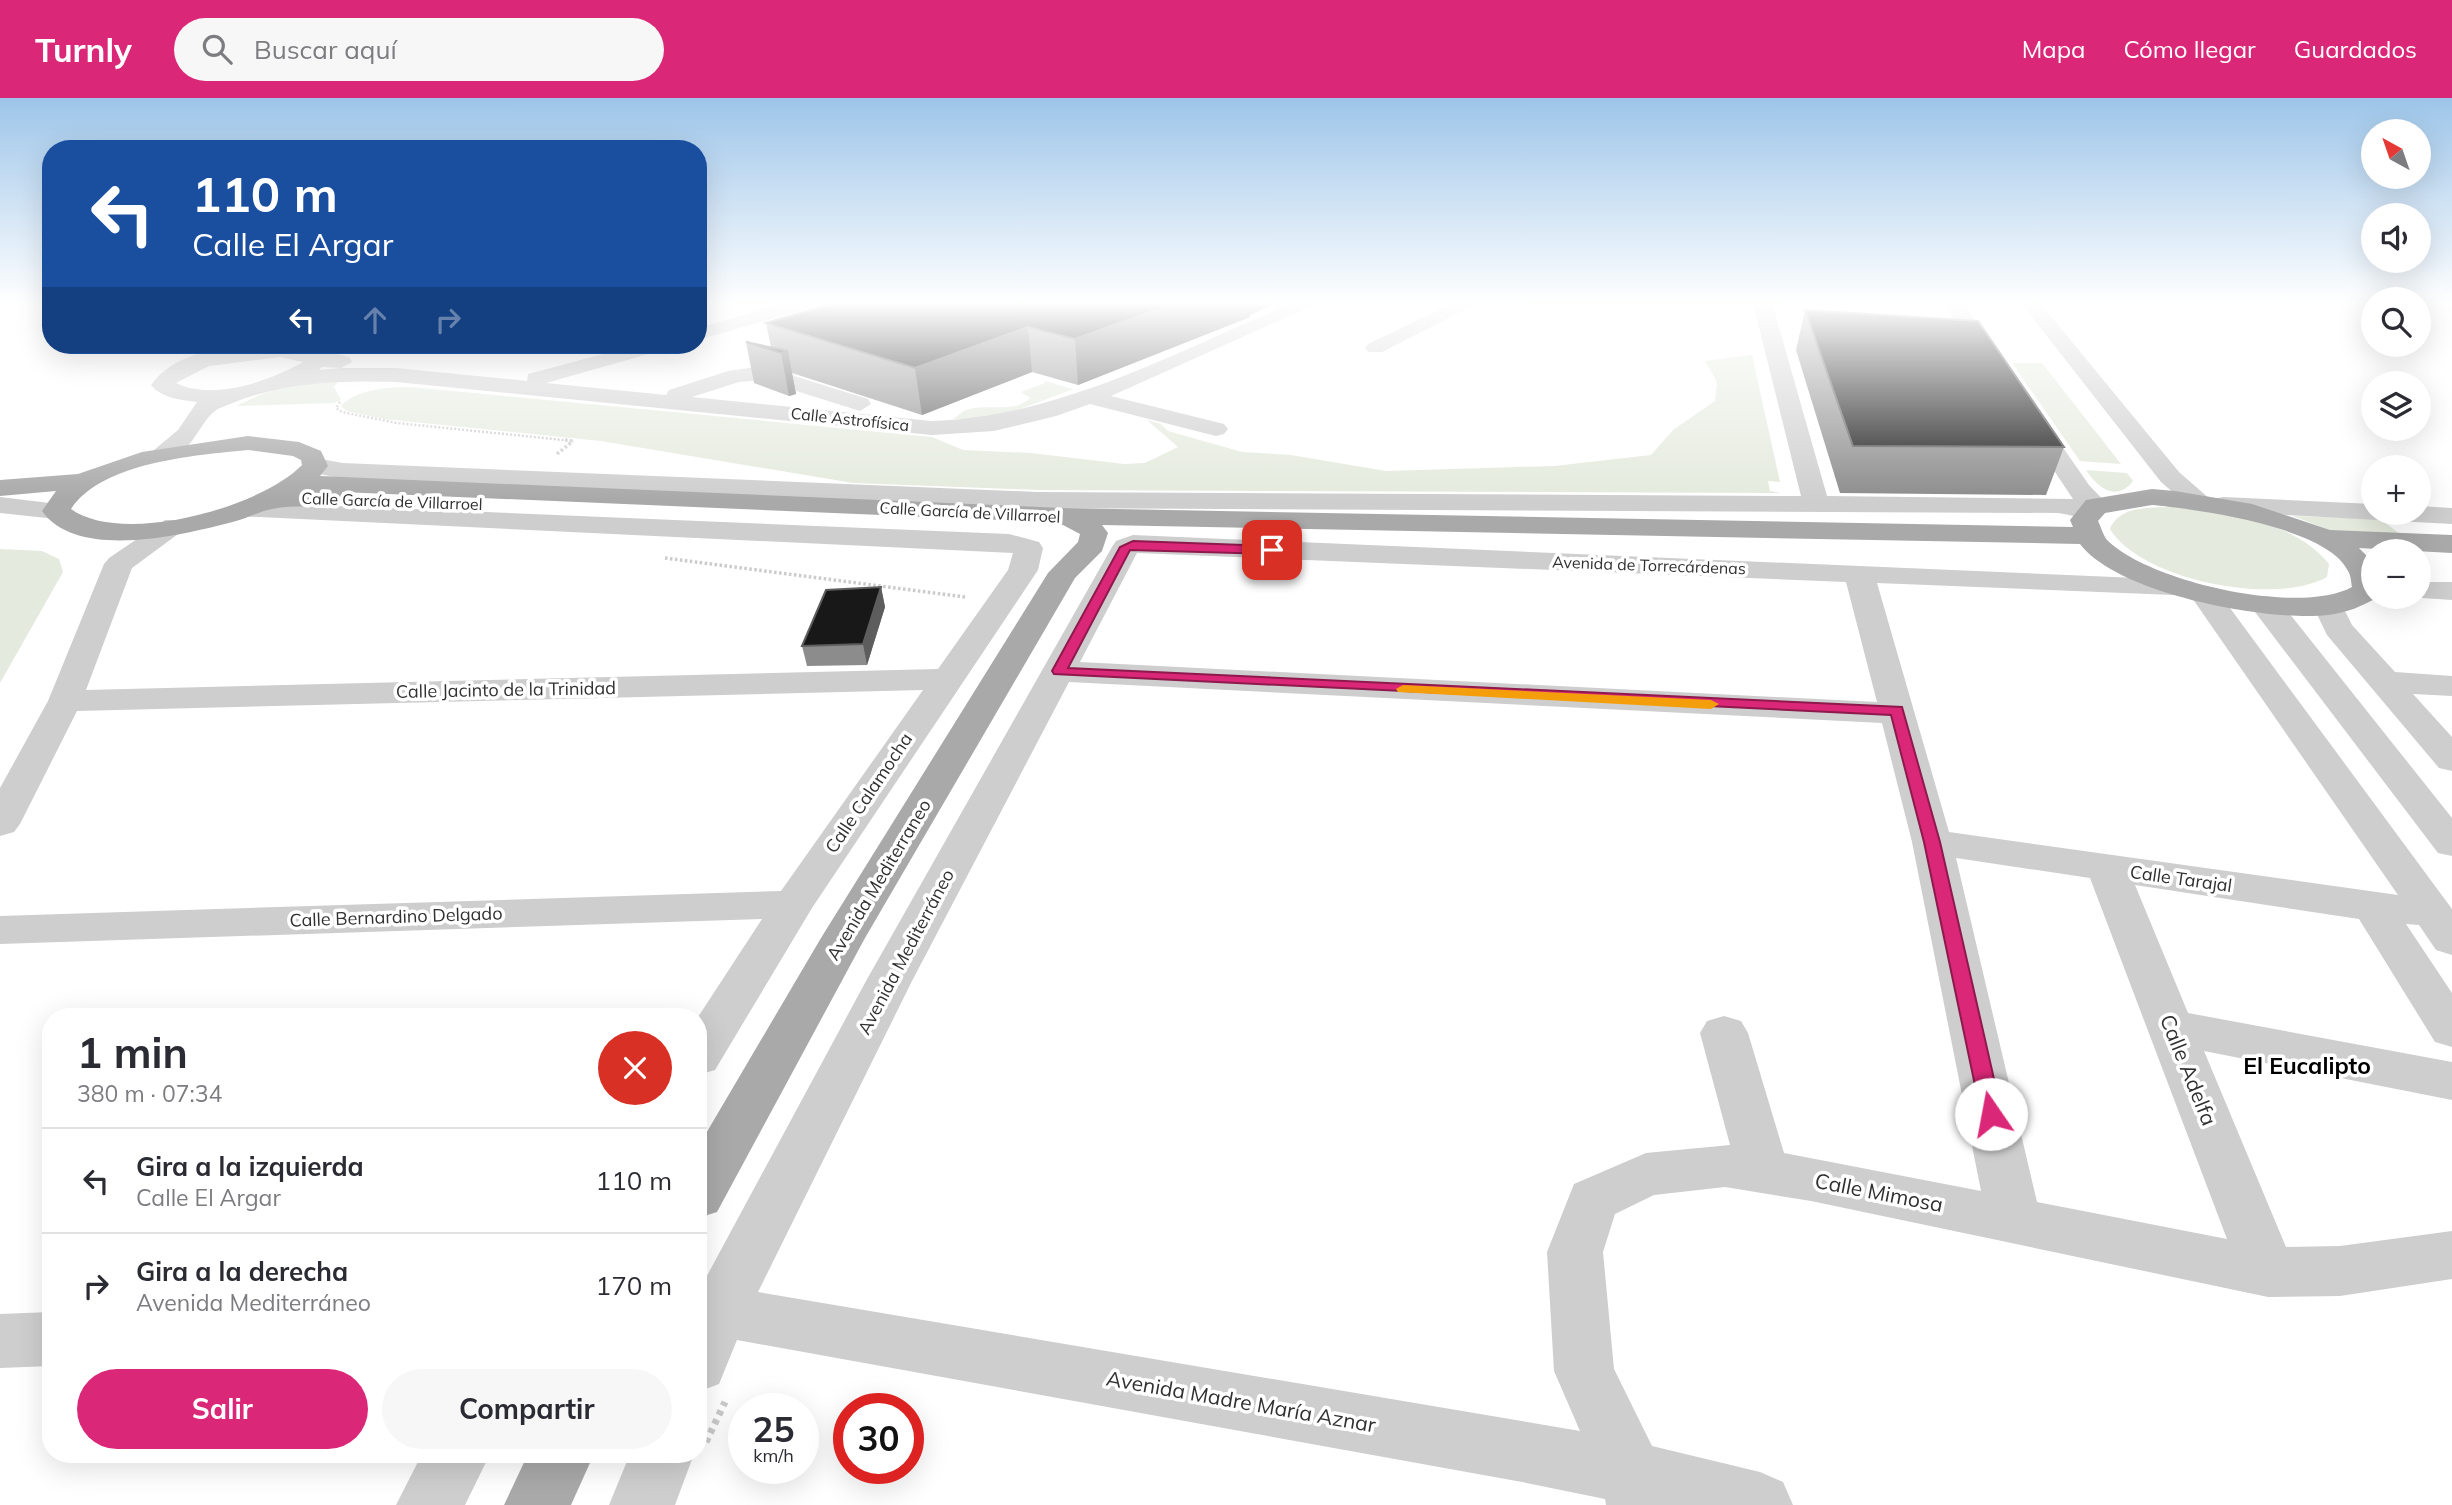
<!DOCTYPE html>
<html lang="es">
<head>
<meta charset="utf-8">
<style>
	:root { --surface:#fff; --page:#f7f7f7; --text:#2b2b33; --muted:#7c7c81; --line:#e1e1e2; --accent:#db2777 }
	body { margin:0; font-family:Mulish,sans-serif; background:var(--page); color:var(--text); height:100vh; display:flex; flex-direction:column; font-size:26px; white-space:nowrap }
	* { box-sizing:border-box; margin:0 }
	p { font-size:23px; color:var(--muted) }
	.icon { flex:none; width:38px; height:38px; fill:none; stroke:currentColor; stroke-width:2; stroke-linecap:round; stroke-linejoin:round }
	.map { position:relative; flex:1; overflow:hidden }
	.sheet { position:absolute; left:42px; top:910px; width:665px; height:455px; display:flex; flex-direction:column; background:var(--surface); border-radius:28px; box-shadow:0 7px 28px #0002 }
	.sheet>* { flex:none }
	.hud { position:absolute; left:42px; top:42px; width:665px; height:214px; border-radius:28px; box-shadow:0 7px 28px #0002; background:#1a4fa0; color:#fff; overflow:hidden }
	.needle { width:46px; rotate:320deg }
	.fabs { position:absolute; left:2361px; top:21px; display:grid; gap:14px }
	.fabs a { display:grid; place-items:center; width:70px; height:70px; border-radius:50%; background:var(--surface); box-shadow:0 7px 28px #0002; font-size:35px }
	.speed { position:absolute; left:728px; top:1295px; display:flex; gap:14px; font-size:35px; font-weight:700; text-align:center }
	.speed>* { display:grid; place-content:center; width:91px; height:91px; border-radius:50%; background:var(--surface); box-shadow:0 7px 28px #0002; line-height:1 }
	.speed small { font-size:18px; font-weight:400 }
	.speed .limit { border:10px solid #d22; background:#fff; color:#111 }
	.pin { position:absolute; display:grid; place-items:center; width:60px; height:60px; color:#fff; margin:-30px; border-radius:14px; box-shadow:0 4px 10px #0006 }
	.me { position:absolute; width:77px; margin:-38px; rotate:348deg; stroke-linejoin:round; filter:drop-shadow(0 0 5px #0008) }
	.turn { display:flex; align-items:center; gap:24px; height:147px; padding:0 35px; font-size:32px }
	.turn .icon { width:91px; height:91px; stroke-width:2.5 }
	.turn b { display:block; font-size:49px; line-height:60px }
	.lanes { display:flex; align-items:center; height:66px; padding:0 35px; background:#0003; justify-content:center; gap:35px; direction:ltr }
	.lanes .off { opacity:.35 }
	.round { display:grid; place-items:center; flex:none; width:74px; height:74px; border-radius:37px; background:var(--page) }
	.headline { display:flex; align-items:center; justify-content:space-between; height:119px; padding:0 35px }
	h1 { font-size:42px; font-weight:700; line-height:52px }
	.action { display:flex; gap:14px; margin-top:auto; padding:14px 35px }
	.action a { flex:1; height:80px; border-radius:42px; background:var(--accent); color:#fff; font-size:28px; font-weight:700; line-height:80px; text-align:center }
	.action a+a { background:var(--page); color:var(--text) }
	ul { padding:0; list-style:none }
	li { display:flex; align-items:center; gap:21px; height:105px; padding:0 35px; border-top:2px solid var(--line) }
	li div { flex:1 }
	li b { display:block; font-size:26px }
	li em { font-style:normal }
	header { display:flex; align-items:center; gap:42px; box-sizing:border-box; height:98px; padding:0 35px; background:var(--accent); color:#fff }
	header strong { font-size:33px }
	nav { display:flex; gap:38px; margin-inline-start:auto; font-size:24px }
	.search { width:490px; height:63px; background:var(--page); display:flex; align-items:center; gap:18px; box-sizing:border-box; padding:0 24px; border-radius:38px; color:var(--muted); font-size:26px }
	.map>svg:first-child { display:block }
</style>
</head>
<body>
<header>
<strong>Turnly</strong>
<div class="search"><svg class="icon" aria-label="search" viewBox="0 0 24 24"><circle cx="10" cy="10" r="6"/><path d="M15 15l6 6"/></svg>Buscar aquí</div>
<nav><a>Mapa</a><a>Cómo llegar</a><a>Guardados</a></nav>
</header>
<div class="map">
<svg width="2452" height="1407" viewBox="0 0 2452 1407">
	<rect width="100%" height="100%" fill="#fff"/>
	<g fill="#e4eadd">
		<path d="M1752 257 1780 384 1768 383 1770 393 1781 395 1040 392 853 385 601 343 384 321 347 313 341 308C358 289 398 288 422 290L932 339 963 352 1031 355 1124 366 1145 365 1178 349 1147 322 1161 326 1168 333 1242 354 1291 357 1386 373 1554 368 1651 357 1673 332 1715 303 1717 284 1705 263Z"/>
		<path d="M2012 265H2042L2121 366 2080 363Z"/>
		<path d="M339 282 334 289 341 302 334 305 236 308 273 291Z"/>
		<path d="M1045 283 1073 291C1034 306 995 324 952 321 960 318 960 313 970 311 988 306 1016 315 1030 300L1021 294 1045 285Z"/>
		<path d="M2086 372 2127 375 2133 383C2116 405 2097 389 2086 372Z"/>
		<path d="M2177 409C2229 417 2294 422 2329 466L2327 479C2276 508 2142 483 2110 431 2120 406 2154 410 2177 409Z"/>
		<path d="M2293 418 2380 421 2404 439 2337 435Z"/>
		<path d="M0 451 42 453 59 461 63 474 0 585Z"/>
	</g>
	<g fill="none" stroke-linecap="round" stroke-linejoin="round">
		<path stroke="#cbcbcb" stroke-width="2.5" stroke-dasharray="2 2" stroke-linecap="butt" d="M340 304 336 310 342 314 397 325 573 343"/>
		<g stroke="#cbcbcb" stroke-width="3.5" stroke-dasharray="2.5 2.5" stroke-linecap="butt">
			<path d="M565 342 573 343"/>
			<path d="M557 356 573 343"/>
			<path d="M665 460 965 499"/>
		</g>
		<path stroke="#cbcbcb" stroke-width="7" stroke-dasharray="5 5" stroke-linecap="butt" d="M706 1344 725 1304"/>
		<g fill="#cecece" fill-rule="evenodd">
			<path d="M784 205H815L813 209 698 242V230Z"/>
			<path d="M1292 205H1318L1111 298 1224 326 1228 331 1224 336 1216 338 1090 306 1056 318 994 333 932 337 396 284C341 282 286 284 235 304 229 307 220 309 215 313 197 326 187 371 151 362L148 357 178 332 197 304C182 302 161 300 151 287 188 234 295 246 349 259L352 264 341 270H396L527 283 528 276 637 247H669L666 251 546 285 666 297 669 292 728 273 762 268 868 301 871 306 860 313 761 282 739 284 692 299 932 323C1059 319 1176 254 1292 205ZM280 259 303 264C270 283 213 303 176 285L209 268ZM322 269 341 270 319 272Z"/>
			<path d="M1453 205H1478L1382 254H1368L1365 250 1368 246Z"/>
			<path d="M1753 205H1772L1827 398 2073 401 2019 320 2023 315H2039L2089 387 2109 408C2097 426 2077 418 2058 415L1037 410 343 381 306 373 302 368 306 363 315 360 343 365 1037 394 1801 398Z"/>
			<path d="M1944 205H1963L2004 265 2001 270H1985Z"/>
			<path d="M2021 205H2040L2179 374 2211 402 2207 408H2189L2161 384Z"/>
			<path d="M0 399 66 407 70 413 66 419 56 421 0 415Z"/>
			<path d="M2223 399 2373 406V415H2418V408L2452 410V426L2213 413 2210 407 2213 401Z"/>
			<path d="M246 404 1009 436 1039 444 1043 450 1038 472 812 810 715 972 698 977V919L762 821 0 846V818L781 793 923 592 77 613 20 726 14 734 0 738V690L48 603 104 466 109 460 165 422H185L189 428 132 470 86 592 938 571 1008 472 1013 455 236 418 232 412 236 406Z"/>
			<path d="M1133 437 2184 482 2188 488 2184 494 2173 497 1877 485 1949 734 2398 797 2190 497 2194 491 2205 488 2216 491 2452 811V857L2436 852 2419 827 2406 826 2452 895V949L2435 944 2359 821 2135 787 2188 915 2452 964V1002L2204 953 2286 1149 2340 1148 2452 1133V1181L2340 1198 2268 1199 1811 1103 1725 1089 1654 1097 1615 1116 1603 1154 1614 1271 1652 1348 1760 1374 1783 1384 1793 1407H1606L1605 1401 1522 1384 737 1242 719 1286 698 1294V1187H702L866 883 1112 449 1116 443ZM1137 455 1846 484 1877 604 1080 564ZM1069 584 1882 625 1912 744 1981 1093 1784 1055 1748 935 1741 923 1724 918 1707 923 1700 935 1730 1047 1646 1055 1574 1086 1547 1154 1554 1273 1580 1333 758 1194 912 883ZM1956 760 2090 780 2227 1141 2037 1104Z"/>
			<path d="M2418 484H2452V502L2407 499H2418Z"/>
			<path d="M2266 498 2277 500 2452 720V758L2438 755 2255 514 2251 507 2255 500Z"/>
			<path d="M2328 499 2339 501 2352 527 2395 574 2452 578V598L2413 596 2452 639V673L2439 670 2327 537 2313 508 2317 501Z"/>
			<path d="M51 1214V1268L0 1270V1216Z"/>
			<path d="M422 1356H490L465 1407H396Z"/>
			<path d="M630 1356H694L675 1407H609Z"/>
		</g>
		<g fill="#a9a9a9" fill-rule="evenodd">
			<path d="M248 338 299 344 321 353 328 368 320 378 1063 410 2073 429 2070 422 2086 402 2152 391 2175 393 2252 406 2330 432 2452 437V455L2359 450 2373 464V499H2378C2363 508 2346 515 2328 517 2268 524 2118 496 2080 446L1102 427 1108 435 1102 453 1075 480 865 840 717 1114 698 1120V1049L821 840 1048 475 1078 444 1080 436 1063 427 1045 424 342 394 345 400 341 406C319 411 295 406 272 411 260 413 248 420 236 423 187 436 78 464 42 413L56 393 0 398V382L78 376 142 354ZM248 352 293 358 301 362 302 367C260 410 122 448 71 411 102 364 196 357 248 352ZM2152 407C2196 411 2328 429 2348 473 2351 477 2351 484 2352 489 2300 518 2149 484 2107 442 2103 437 2101 429 2098 423L2105 415Z"/>
			<path d="M528 1356H594L571 1407H504Z"/>
		</g>
	</g>
	<g fill="#8c8c8c">
		<path d="M835 205H1272V207L1250 217V219L1078 287 1032 274 922 317 792 275 796 296 789 298 754 285 746 244 771 249 766 225Z"/>
		<path d="M1805 212 2064 349 2046 397 1840 395 1796 252Z"/>
		<path d="M881 489 885 509 867 567 807 568 802 548Z"/>
	</g>
	<g fill="#5d5d5d">
		<path d="M1175 205H1272V207L1250 217V219L1078 287 1075 241Z"/>
		<path d="M1028 229 1032 274 922 317 915 270Z"/>
		<path d="M788 253 796 296 789 298 781 255Z"/>
		<path d="M881 489 885 509 867 567 863 546Z"/>
	</g>
	<g fill="#181818" stroke="#5d5d5d" stroke-width="2">
		<path d="M835 205H1175L1075 241 1028 229 915 270 766 225Z"/>
		<path d="M1805 212 1978 223 2064 349 1853 348Z"/>
		<path d="M746 244 788 253 781 255Z"/>
		<path d="M881 489 863 546 802 548 826 492Z"/>
	</g>
	<linearGradient id="sky" x2="0" y2="1"><stop stop-color="#9dc5e9"/><stop offset="0.51" stop-color="#fff"/><stop offset="1" stop-color="#fff" stop-opacity="0"/></linearGradient>
	<rect width="2452" height="402" fill="url(#sky)"/>
	<path fill="#db2777" stroke="#8e194d" stroke-width="2" d="M1133 443 1272 448 1278 452 1272 456 1130 452 1068 570 1902 609 1940 744 2002 1016 1999 1022H1984L1981 1016 1924 744 1891 617 1054 576 1052 573 1120 449Z"/>
	<path fill="#f59e0b" d="M1403 587 1711 602 1719 606 1711 611 1398 594 1396 591Z"/>
	<g text-anchor="middle" stroke-width="7" stroke-linejoin="round" paint-order="stroke">
		<g font-size="16" fill="#313131" stroke="#fff">
			<text transform="translate(850 321) rotate(6)" y="6">Calle Astrofísica</text>
			<text transform="translate(392 403) rotate(2)" y="6">Calle García de Villarroel</text>
			<text transform="translate(970 414) rotate(3)" y="6">Calle García de Villarroel</text>
			<text transform="translate(1649 467) rotate(2)" y="6">Avenida de Torrecárdenas</text>
		</g>
		<g font-size="18" fill="#313131" stroke="#fff">
			<text transform="translate(506 592) rotate(-1)" y="6">Calle Jacinto de la Trinidad</text>
			<text transform="translate(869 695) rotate(-56)" y="6">Calle Calamocha</text>
			<text transform="translate(2181 781) rotate(8)" y="6">Calle Tarajal</text>
			<text transform="translate(879 782) rotate(-59)" y="6">Avenida Mediterraneo</text>
			<text transform="translate(396 819) rotate(-2)" y="6">Calle Bernardino Delgado</text>
			<text transform="translate(906 854) rotate(-62)" y="6">Avenida Mediterráneo</text>
		</g>
		<g font-size="21" fill="#313131" stroke="#fff">
			<text transform="translate(2188 972) rotate(68)" y="7">Calle Adelfa</text>
			<text transform="translate(1879 1095) rotate(11)" y="7">Calle Mimosa</text>
			<text transform="translate(1241 1304) rotate(10)" y="7">Avenida Madre María Aznar</text>
		</g>
		<g font-size="23" font-weight="bold" fill="#000" stroke="#fff">
			<text x="2307" y="976">El Eucalipto</text>
		</g>
	</g>
</svg>
<div class="fabs">
<a><svg class="needle" viewBox="-14 -14 28 28"><path d="M0-13l5 13h-10z" fill="#e53935"/><path d="M0 13l5-13h-10z" fill="#7c7c81"/></svg></a>
<a><svg class="icon" aria-label="sound" viewBox="0 0 24 24"><path d="M4 9h4l5-4v14l-5-4H4zM17 9q2 3 0 6"/></svg></a>
<a><svg class="icon" aria-label="search" viewBox="0 0 24 24"><circle cx="10" cy="10" r="6"/><path d="M15 15l6 6"/></svg></a>
<a><svg class="icon" aria-label="layers" viewBox="0 0 24 24"><path d="M12 4l9 5-9 5-9-5zM3 14l9 5 9-5"/></svg></a>
<a>+</a>
<a>−</a>
</div>
<div class="speed"><div>25<small>km/h</small></div><div class="limit">30</div></div>
<div class="pin" style="left:1272px;top:452px;background:#d93025"><svg class="icon" aria-label="arrive" viewBox="0 0 24 24"><path d="M6 21V4h12l-3 4 3 4H6"/></svg></div>
<svg class="me" style="left:1991px;top:1016px" viewBox="-20 -20 40 40"><circle r="19" fill="#fff"/><path d="M0-13L10 11 0 6-10 11z" fill="#db2777"/></svg>
<div class="hud">
<div class="turn"><svg class="icon" aria-label="left" viewBox="0 0 24 24"><path d="M17 20v-9H6M10 6l-5 5 5 5"/></svg><div><b>110 m</b>Calle El Argar</div></div>
<div class="lanes"><svg class="icon" aria-label="left" viewBox="0 0 24 24"><path d="M17 20v-9H6M10 6l-5 5 5 5"/></svg><svg class="icon off" aria-label="ahead" viewBox="0 0 24 24"><path d="M12 20V5M6 11l6-6 6 6"/></svg><svg class="icon off" aria-label="right" viewBox="0 0 24 24"><path d="M7 20v-9h11M14 6l5 5-5 5"/></svg></div>
</div>
<section class="sheet">
<div class="headline"><div><h1>1 min</h1><p>380 m · 07:34</p></div><a class="round" style="background:#d93025;color:#fff"><svg class="icon" aria-label="close" viewBox="0 0 24 24"><path d="M6 6l12 12M18 6L6 18"/></svg></a></div>
<ul>
<li><svg class="icon" aria-label="left" viewBox="0 0 24 24"><path d="M17 20v-9H6M10 6l-5 5 5 5"/></svg><div><b>Gira a la izquierda</b><p>Calle El Argar</p></div><em>110 m</em></li>
<li><svg class="icon" aria-label="right" viewBox="0 0 24 24"><path d="M7 20v-9h11M14 6l5 5-5 5"/></svg><div><b>Gira a la derecha</b><p>Avenida Mediterráneo</p></div><em>170 m</em></li>
</ul>
<div class="action"><a>Salir</a><a>Compartir</a></div>
</section>
</div>
</body>
</html>
